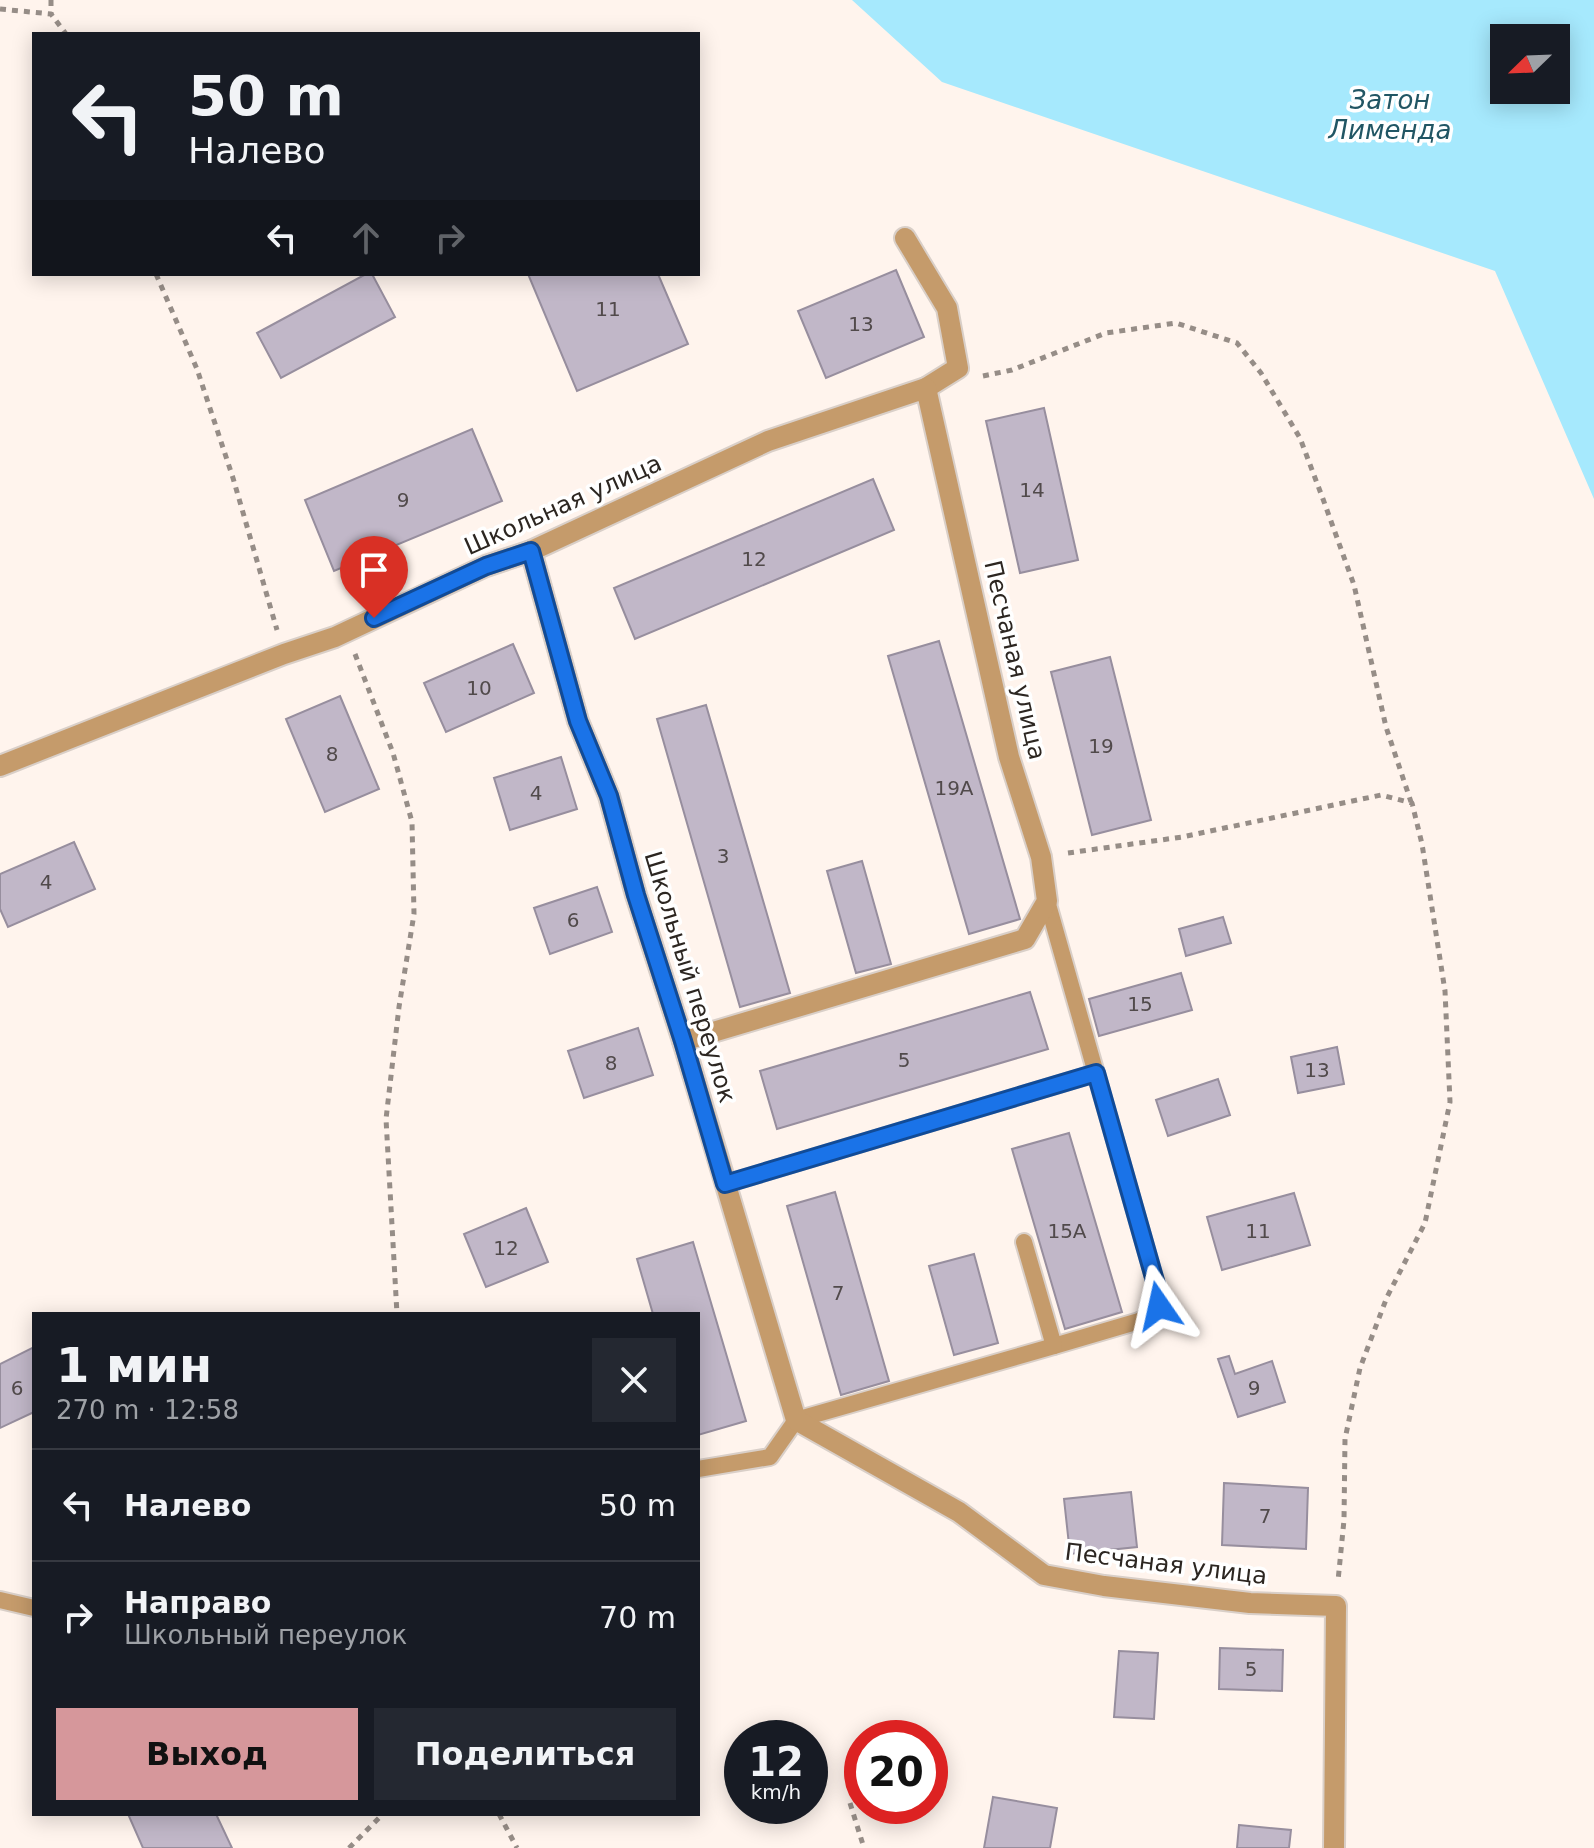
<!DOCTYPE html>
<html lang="ru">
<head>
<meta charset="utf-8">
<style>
	:root { --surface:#171b24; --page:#242831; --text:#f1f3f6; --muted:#9ea1a6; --line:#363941; --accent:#d6979b }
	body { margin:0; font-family:"DejaVu Sans",sans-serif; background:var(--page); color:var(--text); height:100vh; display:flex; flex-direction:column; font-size:30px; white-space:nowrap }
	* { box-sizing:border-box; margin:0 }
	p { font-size:26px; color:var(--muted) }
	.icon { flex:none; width:44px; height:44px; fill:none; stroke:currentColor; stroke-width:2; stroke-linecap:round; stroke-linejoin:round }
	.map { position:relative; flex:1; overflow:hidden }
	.panel { position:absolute; left:32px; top:1312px; width:668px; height:504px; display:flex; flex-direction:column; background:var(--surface); border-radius:0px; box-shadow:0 4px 20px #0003 }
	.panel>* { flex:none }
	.guide { position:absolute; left:32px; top:32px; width:668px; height:244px; border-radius:0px; box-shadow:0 4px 20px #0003; background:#171b24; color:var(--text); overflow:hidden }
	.needle { width:52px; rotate:247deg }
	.controls { position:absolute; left:1490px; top:24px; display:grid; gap:16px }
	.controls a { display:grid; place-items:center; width:80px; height:80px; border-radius:0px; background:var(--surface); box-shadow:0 4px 20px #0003; font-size:40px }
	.speed { position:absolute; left:724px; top:1720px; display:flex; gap:16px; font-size:40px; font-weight:700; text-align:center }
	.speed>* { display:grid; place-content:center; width:104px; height:104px; border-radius:50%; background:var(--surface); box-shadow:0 4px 20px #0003; line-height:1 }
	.speed small { font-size:20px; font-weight:400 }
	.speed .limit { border:12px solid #d22; background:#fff; color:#111 }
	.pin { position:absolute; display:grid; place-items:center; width:68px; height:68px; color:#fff; margin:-82px -34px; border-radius:50% 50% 50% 0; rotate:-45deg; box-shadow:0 0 8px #0007 }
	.pin .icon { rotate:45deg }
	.me { position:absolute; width:88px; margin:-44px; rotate:349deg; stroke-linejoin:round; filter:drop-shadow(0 0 6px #0008) }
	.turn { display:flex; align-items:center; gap:28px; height:168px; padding:0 24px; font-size:36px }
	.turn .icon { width:104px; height:104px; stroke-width:2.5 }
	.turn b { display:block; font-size:56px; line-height:68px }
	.lanes { display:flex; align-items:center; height:76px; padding:0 24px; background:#0003; justify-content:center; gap:40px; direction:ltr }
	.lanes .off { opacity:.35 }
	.round { display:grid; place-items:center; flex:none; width:84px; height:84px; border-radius:0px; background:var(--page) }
	.head { display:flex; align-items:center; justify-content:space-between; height:136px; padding:0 24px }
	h1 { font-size:48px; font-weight:700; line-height:60px }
	.cta { display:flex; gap:16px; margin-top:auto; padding:16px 24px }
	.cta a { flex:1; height:92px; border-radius:0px; background:var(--accent); color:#111; font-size:32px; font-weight:700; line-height:92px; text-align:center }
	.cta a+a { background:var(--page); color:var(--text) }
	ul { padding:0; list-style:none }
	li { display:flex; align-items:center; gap:24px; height:112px; padding:0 24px; border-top:2px solid var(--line) }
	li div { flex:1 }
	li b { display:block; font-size:30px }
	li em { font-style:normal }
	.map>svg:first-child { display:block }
</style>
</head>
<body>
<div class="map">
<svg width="1594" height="1848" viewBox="0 0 1594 1848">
	<rect width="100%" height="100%" fill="#fff4ed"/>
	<path fill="#a6e9fd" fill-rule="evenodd" d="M852 0H1594V499L1495 271 942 82ZM1504 38H1556V90H1504Z"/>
	<g fill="#c1b7c8" stroke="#978e9e" stroke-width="2">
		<path d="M896 270 924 337 826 378 798 311Z"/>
		<path d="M366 274H372L395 317 281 378 257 333Z"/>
		<path d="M528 274H658L688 344 577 391Z"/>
		<path d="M1044 408 1078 560 1020 573 986 421Z"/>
		<path d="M472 429 502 501 334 571 305 500Z"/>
		<path d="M873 479 894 530 635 639 614 588Z"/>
		<path d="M939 641 1020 919 969 934 888 656Z"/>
		<path d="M513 644 534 693 446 732 424 683Z"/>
		<path d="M1110 657 1151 820 1092 835 1051 672Z"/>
		<path d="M340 696 379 789 325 812 286 719Z"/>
		<path d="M706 705 790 993 740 1007 657 719Z"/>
		<path d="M561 757 577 809 510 830 494 778Z"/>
		<path d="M74 842 95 889 8 927 0 909V874Z"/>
		<path d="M862 861 891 964 856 973 827 871Z"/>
		<path d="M597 887 612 932 550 954 534 908Z"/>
		<path d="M1223 917 1231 943 1186 956 1179 929Z"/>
		<path d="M1181 973 1192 1010 1099 1036 1089 999Z"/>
		<path d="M1030 992 1048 1049 777 1129 760 1071Z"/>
		<path d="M638 1028 653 1075 584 1098 568 1051Z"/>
		<path d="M1337 1047 1344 1084 1298 1093 1291 1057Z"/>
		<path d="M1218 1079 1230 1115 1168 1136 1156 1100Z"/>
		<path d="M1069 1133 1122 1312 1065 1329 1012 1149Z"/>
		<path d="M835 1192 889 1381 841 1395 787 1206Z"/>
		<path d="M1294 1193 1310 1245 1222 1270 1207 1217Z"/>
		<path d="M526 1208 548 1262 486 1287 464 1234Z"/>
		<path d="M693 1242 746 1421 698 1435V1314H653L637 1259Z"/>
		<path d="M974 1254 998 1343 954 1355 929 1266Z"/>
		<path d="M34 1347V1412L0 1428V1364Z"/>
		<path d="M1229 1356 1235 1374 1272 1361 1285 1402 1238 1417 1218 1359Z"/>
		<path d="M1224 1483 1308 1488 1306 1549 1222 1545Z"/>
		<path d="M1131 1492 1137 1547 1070 1554 1064 1499Z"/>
		<path d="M1220 1648 1283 1650 1282 1691 1219 1689Z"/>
		<path d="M1119 1651 1158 1653 1154 1719 1114 1717Z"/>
		<path d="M993 1797 1057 1808 1050 1848H984Z"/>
		<path d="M128 1814H216L232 1848H143Z"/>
		<path d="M1239 1825 1291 1830 1289 1848H1237Z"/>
	</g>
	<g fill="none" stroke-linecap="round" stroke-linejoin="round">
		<defs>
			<g id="service">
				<path d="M1047 901 1157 1288V1312L1139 1321 1054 1346"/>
				<path d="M725 1184 1096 1073"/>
				<path d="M698 1469 770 1457 796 1420 1054 1346 1024 1242"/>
				<path d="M0 1600 34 1608"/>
			</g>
			<path id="pedestrian" d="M905 238 947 308 958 368 926 388"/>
			<g id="minor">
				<path d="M531 551 578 721 609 796 636 895 683 1041 796 1420 959 1512 1044 1575 1104 1586 1250 1603 1336 1606 1334 1848"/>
				<path d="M0 766 284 654 335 637 486 566 531 551 768 441 926 388 1009 757 1041 857 1047 901 1025 939 683 1041"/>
			</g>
		</defs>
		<use href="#service" stroke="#d9cfc8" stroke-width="20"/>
		<use href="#pedestrian" stroke="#d9cfc8" stroke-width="24"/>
		<use href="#minor" stroke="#d9cfc8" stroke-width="24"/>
		<g stroke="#968d87" stroke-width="5" stroke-dasharray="6 6" stroke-linecap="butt">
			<path d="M51 0V14"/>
			<path d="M0 9 51 14 66 34"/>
			<path d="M156 274 197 369 233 478 277 630"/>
			<path d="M983 376 1012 370 1106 333 1176 323 1237 343 1261 373 1300 438 1323 499 1354 585 1386 727 1411 802"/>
			<path d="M355 654 393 753 412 822 414 914 399 1007 386 1119 397 1314"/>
			<path d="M1068 853 1182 837 1381 795 1412 803 1422 844 1445 991 1450 1102 1425 1223 1387 1297 1360 1368 1345 1439 1344 1520 1338 1581"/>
			<path d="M850 1803 864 1848"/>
			<path d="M499 1814 517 1848"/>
			<path d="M349 1848 383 1814"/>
		</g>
		<use href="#service" stroke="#c59b6b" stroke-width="16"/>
		<use href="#pedestrian" stroke="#c59b6b" stroke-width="20"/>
		<use href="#minor" stroke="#c59b6b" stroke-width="20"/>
	</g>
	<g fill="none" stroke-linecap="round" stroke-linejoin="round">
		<defs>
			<path id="route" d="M374 618 486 566 531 551 578 721 609 796 636 895 683 1041 725 1184 1096 1073 1157 1288 1159 1306"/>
		</defs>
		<use href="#route" stroke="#114b97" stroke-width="20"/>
		<use href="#route" stroke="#1a73e8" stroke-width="14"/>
	</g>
	<g text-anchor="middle" stroke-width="7" stroke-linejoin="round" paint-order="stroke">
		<g font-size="20" fill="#514a4b">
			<text x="608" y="316">11</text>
			<text x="861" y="331">13</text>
			<text x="1032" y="497">14</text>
			<text x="403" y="507">9</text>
			<text x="754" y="566">12</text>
			<text x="479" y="695">10</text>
			<text x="1101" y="753">19</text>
			<text x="332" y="761">8</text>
			<text x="954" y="795">19А</text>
			<text x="536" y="800">4</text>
			<text x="723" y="863">3</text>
			<text x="46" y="889">4</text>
			<text x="573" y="927">6</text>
			<text x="1140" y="1011">15</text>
			<text x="904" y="1067">5</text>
			<text x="611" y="1070">8</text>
			<text x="1317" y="1077">13</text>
			<text x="1067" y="1238">15А</text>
			<text x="1258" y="1238">11</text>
			<text x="506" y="1255">12</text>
			<text x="838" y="1300">7</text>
			<text x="17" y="1395">6</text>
			<text x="1254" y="1395">9</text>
			<text x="1265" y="1523">7</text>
			<text x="1251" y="1676">5</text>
		</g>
		<g font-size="24" fill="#2c2621" stroke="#fff">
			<text transform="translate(563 505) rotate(-24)" y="8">Школьная улица</text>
			<text transform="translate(1015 660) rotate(77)" y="8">Песчаная улица</text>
			<text transform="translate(690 977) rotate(73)" y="8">Школьный переулок</text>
			<text transform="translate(1166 1564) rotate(7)" y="8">Песчаная улица</text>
		</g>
		<g font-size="26" font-style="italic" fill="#215664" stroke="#fff">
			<text x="1390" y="109">Затон<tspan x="1390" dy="30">Лименда</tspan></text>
		</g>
	</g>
</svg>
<div class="controls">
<a><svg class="needle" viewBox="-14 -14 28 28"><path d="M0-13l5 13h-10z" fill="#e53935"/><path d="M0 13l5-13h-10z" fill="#9ea1a6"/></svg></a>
</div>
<div class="speed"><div>12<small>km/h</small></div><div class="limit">20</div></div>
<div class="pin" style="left:374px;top:618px;background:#d93025"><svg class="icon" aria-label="arrive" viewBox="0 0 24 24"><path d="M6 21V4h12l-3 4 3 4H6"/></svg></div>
<svg class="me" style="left:1159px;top:1306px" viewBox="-20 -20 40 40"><path d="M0-17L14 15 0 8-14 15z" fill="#1a73e8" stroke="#fff" stroke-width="4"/></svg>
<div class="guide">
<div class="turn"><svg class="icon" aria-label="left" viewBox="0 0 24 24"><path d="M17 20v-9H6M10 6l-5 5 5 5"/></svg><div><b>50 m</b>Налево</div></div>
<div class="lanes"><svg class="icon" aria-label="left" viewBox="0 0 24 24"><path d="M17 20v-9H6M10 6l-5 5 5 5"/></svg><svg class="icon off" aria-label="ahead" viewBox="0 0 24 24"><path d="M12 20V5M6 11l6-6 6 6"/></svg><svg class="icon off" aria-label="right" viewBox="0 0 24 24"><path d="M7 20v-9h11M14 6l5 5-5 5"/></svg></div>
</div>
<section class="panel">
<div class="head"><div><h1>1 мин</h1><p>270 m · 12:58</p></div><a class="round"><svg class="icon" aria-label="close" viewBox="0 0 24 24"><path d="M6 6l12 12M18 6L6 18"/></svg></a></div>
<ul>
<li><svg class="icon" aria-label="left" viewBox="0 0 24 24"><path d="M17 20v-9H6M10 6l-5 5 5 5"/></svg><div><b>Налево</b></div><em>50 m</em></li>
<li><svg class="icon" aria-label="right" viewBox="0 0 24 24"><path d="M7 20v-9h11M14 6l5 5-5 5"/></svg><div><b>Направо</b><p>Школьный переулок</p></div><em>70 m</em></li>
</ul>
<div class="cta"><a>Выход</a><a>Поделиться</a></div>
</section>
</div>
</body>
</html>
